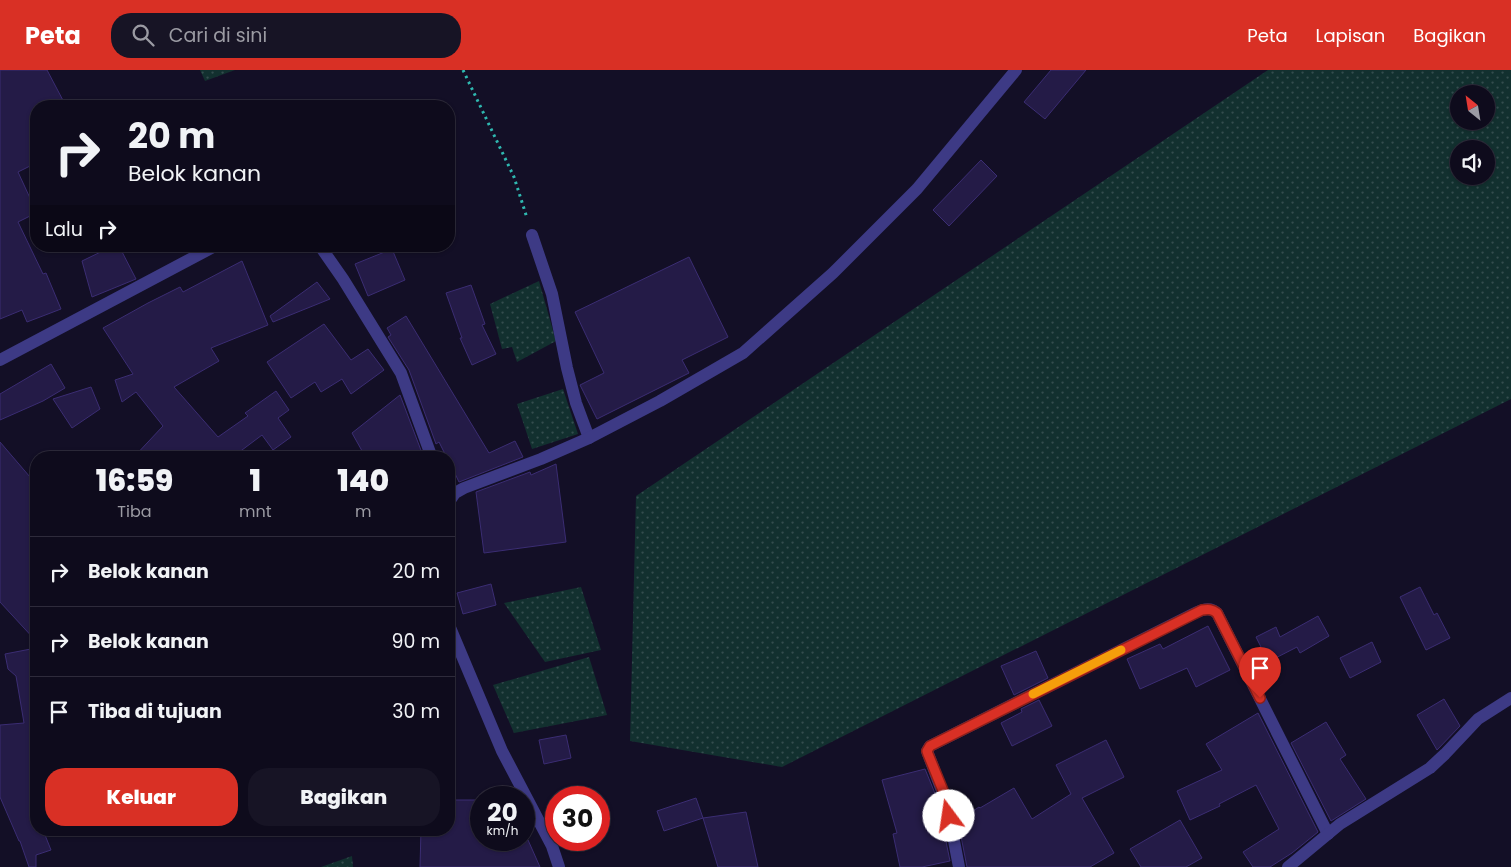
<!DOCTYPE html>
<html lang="id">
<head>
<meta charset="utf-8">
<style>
	:root { --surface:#0e0b1c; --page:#171425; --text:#f1f3f6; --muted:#9b9ba3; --line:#2e2b3b; --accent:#d93025 }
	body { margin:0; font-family:Poppins,sans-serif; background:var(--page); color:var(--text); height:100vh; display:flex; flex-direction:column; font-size:19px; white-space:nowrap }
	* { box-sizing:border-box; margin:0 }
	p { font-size:16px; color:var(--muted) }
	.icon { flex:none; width:28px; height:28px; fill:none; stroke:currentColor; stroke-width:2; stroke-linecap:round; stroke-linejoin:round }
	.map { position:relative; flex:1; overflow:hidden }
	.drawer { position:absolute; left:30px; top:381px; width:425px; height:385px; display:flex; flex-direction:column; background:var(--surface); border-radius:20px; box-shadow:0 1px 4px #0004,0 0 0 1px var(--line) }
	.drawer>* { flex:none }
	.banner { position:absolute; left:30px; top:30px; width:425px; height:152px; border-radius:20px; box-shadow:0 1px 4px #0004,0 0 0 1px var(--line); background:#0e0b1c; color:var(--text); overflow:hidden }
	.needle { width:32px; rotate:330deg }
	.fabs { position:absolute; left:1450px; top:15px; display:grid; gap:10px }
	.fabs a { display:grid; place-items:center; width:45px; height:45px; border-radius:50%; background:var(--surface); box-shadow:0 1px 4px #0004,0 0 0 1px var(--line); font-size:25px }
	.speed { position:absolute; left:470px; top:716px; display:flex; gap:10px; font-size:25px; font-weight:700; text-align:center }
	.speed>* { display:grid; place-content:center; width:65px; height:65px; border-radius:50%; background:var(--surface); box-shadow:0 1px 4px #0004,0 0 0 1px var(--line); line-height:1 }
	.speed small { font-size:12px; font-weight:400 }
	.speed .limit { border:8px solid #d22; background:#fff; color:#111 }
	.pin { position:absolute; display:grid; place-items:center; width:42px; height:42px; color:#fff; margin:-51px -21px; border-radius:50% 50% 50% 0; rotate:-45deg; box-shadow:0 0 5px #0007 }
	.pin .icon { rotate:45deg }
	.me { position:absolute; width:55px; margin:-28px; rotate:346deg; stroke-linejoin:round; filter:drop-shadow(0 0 4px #0008) }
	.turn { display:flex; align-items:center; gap:18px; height:105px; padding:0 15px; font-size:22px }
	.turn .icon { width:65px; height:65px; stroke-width:2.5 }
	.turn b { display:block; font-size:35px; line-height:42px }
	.then { display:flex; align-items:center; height:48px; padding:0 15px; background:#0003; gap:10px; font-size:19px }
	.eta { display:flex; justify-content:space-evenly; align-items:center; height:85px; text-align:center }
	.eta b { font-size:30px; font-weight:800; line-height:35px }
	.button { display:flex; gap:10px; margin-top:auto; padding:10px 15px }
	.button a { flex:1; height:58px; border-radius:20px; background:var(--accent); color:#fff; font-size:20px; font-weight:800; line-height:58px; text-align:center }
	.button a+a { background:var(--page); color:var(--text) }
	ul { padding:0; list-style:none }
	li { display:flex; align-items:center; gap:15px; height:70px; padding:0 15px; border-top:1px solid var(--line) }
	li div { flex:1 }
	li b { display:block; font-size:19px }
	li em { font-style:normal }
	header { display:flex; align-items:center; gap:30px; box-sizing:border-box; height:70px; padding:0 25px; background:var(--accent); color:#fff }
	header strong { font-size:24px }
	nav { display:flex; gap:28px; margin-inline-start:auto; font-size:18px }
	.search { width:350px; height:45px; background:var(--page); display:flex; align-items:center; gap:12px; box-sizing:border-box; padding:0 18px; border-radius:20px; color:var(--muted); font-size:19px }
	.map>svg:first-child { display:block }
</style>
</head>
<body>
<header>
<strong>Peta</strong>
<div class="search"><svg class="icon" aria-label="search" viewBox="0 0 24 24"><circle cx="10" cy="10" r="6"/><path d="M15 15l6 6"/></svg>Cari di sini</div>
<nav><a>Peta</a><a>Lapisan</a><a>Bagikan</a></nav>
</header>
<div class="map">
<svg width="1511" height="797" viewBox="0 0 1511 797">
	<defs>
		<pattern id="grass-dots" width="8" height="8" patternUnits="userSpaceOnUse" patternTransform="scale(1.25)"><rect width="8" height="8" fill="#12302f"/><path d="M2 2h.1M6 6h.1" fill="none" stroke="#344d4e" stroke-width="1.8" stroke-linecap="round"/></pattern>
	</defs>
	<rect width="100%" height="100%" fill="#130f26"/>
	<g fill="url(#grass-dots)" fill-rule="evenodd">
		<path d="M200 0H235L205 11Z"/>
		<path d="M1268 0H1511V329L782 697 630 671 636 426ZM1459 24H1486V51H1459ZM1459 79H1486V106H1459Z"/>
		<path d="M539 211 556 271 517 292 512 277 502 279 490 234Z"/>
		<path d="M563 319 578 364 532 379 517 334Z"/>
		<path d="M581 517 601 580 545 592 504 533Z"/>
		<path d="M589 587 607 645 514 663 493 615Z"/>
		<path d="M352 786 353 797H321Z"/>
	</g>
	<g fill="#241b47" stroke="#3b2d73">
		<path d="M0 0H47L66 36H36V93L18 102 36 141V143L18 152 43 204 46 203 61 239 27 252 22 240 0 249Z"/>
		<path d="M1051 0H1086L1045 49 1024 32Z"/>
		<path d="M981 90 997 106 949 156 933 140Z"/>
		<path d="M113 176H119L136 209 92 227 82 191Z"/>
		<path d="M392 179 405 210 368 226 355 194Z"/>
		<path d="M689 187 728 267 682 290 689 303 597 349 580 315 604 303 575 242Z"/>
		<path d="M242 191 268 255 211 278 219 291 174 317 218 367 248 346 245 343 276 321 289 340 278 348 291 367 273 380 262 365 234 386 236 388H133L163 356 136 322 122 332 115 310 133 304 103 258 148 233 180 217 183 222Z"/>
		<path d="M317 212 330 229 273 252 270 246Z"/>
		<path d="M471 215 485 254 482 255 496 284 472 295 460 268H462L446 223Z"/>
		<path d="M406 246 489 383 515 371 523 387 459 412 449 391V388H447L439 372 436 374 409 300 388 267 391 265 387 258Z"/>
		<path d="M324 254 351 290 368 279 384 300 351 324 342 309 321 322 315 312 291 328 267 292Z"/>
		<path d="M51 294 65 318 43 331 0 350V324Z"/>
		<path d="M91 317 100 339 72 358 53 329Z"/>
		<path d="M400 325 422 383 415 388H366L352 363Z"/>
		<path d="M0 372 36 414V571L0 532Z"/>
		<path d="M556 394 566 472 484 483 476 422 530 402 531 405Z"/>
		<path d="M491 514 496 535 463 544 457 523Z"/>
		<path d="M1420 517 1434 545 1437 543 1450 568 1426 580 1400 527Z"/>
		<path d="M1318 546 1329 566 1300 583 1297 577 1260 596 1253 582 1261 577 1256 567 1276 557 1280 567Z"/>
		<path d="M1208 556 1230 600 1196 617 1187 598 1140 619 1127 589 1160 574 1163 579Z"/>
		<path d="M1372 572 1381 592 1350 608 1340 588Z"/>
		<path d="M36 578V760H43L51 780 36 785V797H29L20 771H19L0 727V655L24 653 16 606 8 599 5 584Z"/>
		<path d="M1036 581 1048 608 1014 625 1001 596Z"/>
		<path d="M1444 629 1460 656 1437 680 1417 645Z"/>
		<path d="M1039 630 1052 656 1012 676 1001 653 1022 642 1021 639Z"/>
		<path d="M1258 643 1318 762 1292 783 1270 797H1253L1243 782 1279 759 1256 715 1219 734 1220 736 1190 750 1177 721 1222 700 1206 674Z"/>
		<path d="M1326 652 1346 685 1340 689 1366 729 1331 751 1291 673Z"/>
		<path d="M566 665 571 688 544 694 539 670Z"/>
		<path d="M1106 670 1124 707 1082 728 1114 783 1090 797H967L958 751 979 737 980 738 1014 718 1032 749 1071 724 1056 695Z"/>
		<path d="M925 699 934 721 943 757 950 791 922 797H900L893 764 897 763 882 710Z"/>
		<path d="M696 728 703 748 664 761 657 741Z"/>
		<path d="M449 730H481V770H528L540 797H420L421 760H449Z"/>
		<path d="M746 742 758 797H718L703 748Z"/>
		<path d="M1180 750 1202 788 1186 797H1141L1130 779Z"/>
	</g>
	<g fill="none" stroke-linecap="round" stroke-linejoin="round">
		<path stroke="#2fb8b0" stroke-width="3" stroke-dasharray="2.5 4" stroke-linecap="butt" d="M463 0 514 107 527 148"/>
		<g stroke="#3d3a85" stroke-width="12">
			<path d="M532 165 552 224 567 298 576 333 589 368"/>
			<path d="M320 176 343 209 401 303 432 388"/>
			<path d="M0 290 215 176"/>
			<path d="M449 432 455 423 464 418 541 389 589 368 660 331 743 283 833 203 917 119 1016 0"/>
			<path d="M449 555 502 681 552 776 559 797"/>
			<path d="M959 797 947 734 927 681 930 676 1193 544C1201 540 1210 536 1217 543L1328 764"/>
			<path d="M1288 797 1340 754 1430 698 1445 684 1478 649 1511 628"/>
		</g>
	</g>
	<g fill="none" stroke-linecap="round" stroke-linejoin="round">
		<defs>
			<path id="route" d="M949 746 944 723 928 684 927 681 930 676 1202 540C1208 539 1212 539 1217 543L1260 628"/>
		</defs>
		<use href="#route" stroke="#8d1f18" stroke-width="12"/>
		<use href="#route" stroke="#d93025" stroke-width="9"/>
		<path stroke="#f59e0b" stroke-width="9" d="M1033 624 1121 580"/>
	</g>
</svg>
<div class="fabs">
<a><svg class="needle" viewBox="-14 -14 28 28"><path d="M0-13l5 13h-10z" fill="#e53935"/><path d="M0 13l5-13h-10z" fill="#9b9ba3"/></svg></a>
<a><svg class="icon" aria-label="sound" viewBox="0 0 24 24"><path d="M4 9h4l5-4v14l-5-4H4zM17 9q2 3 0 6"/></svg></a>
</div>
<div class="speed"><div>20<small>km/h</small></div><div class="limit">30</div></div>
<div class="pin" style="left:1260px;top:628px;background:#d93025"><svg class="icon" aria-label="arrive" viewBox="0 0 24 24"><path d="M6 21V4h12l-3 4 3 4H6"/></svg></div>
<svg class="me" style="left:949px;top:746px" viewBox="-20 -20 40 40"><circle r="19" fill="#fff"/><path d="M0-13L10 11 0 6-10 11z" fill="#d93025"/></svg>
<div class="banner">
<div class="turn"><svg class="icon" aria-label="right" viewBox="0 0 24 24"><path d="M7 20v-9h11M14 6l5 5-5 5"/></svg><div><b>20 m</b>Belok kanan</div></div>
<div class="then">Lalu<svg class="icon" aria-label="right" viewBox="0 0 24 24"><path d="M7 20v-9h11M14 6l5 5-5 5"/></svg></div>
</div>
<section class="drawer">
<div class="eta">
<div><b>16:59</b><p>Tiba</p></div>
<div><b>1</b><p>mnt</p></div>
<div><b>140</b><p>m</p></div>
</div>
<ul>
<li><svg class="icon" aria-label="right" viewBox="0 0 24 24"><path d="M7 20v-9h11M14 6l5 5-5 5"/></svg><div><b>Belok kanan</b></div><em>20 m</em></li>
<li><svg class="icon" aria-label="right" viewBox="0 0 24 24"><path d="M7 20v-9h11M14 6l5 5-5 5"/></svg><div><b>Belok kanan</b></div><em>90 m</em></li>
<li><svg class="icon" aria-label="arrive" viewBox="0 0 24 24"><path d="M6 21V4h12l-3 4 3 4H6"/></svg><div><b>Tiba di tujuan</b></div><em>30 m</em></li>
</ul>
<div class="button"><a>Keluar</a><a>Bagikan</a></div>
</section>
</div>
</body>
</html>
